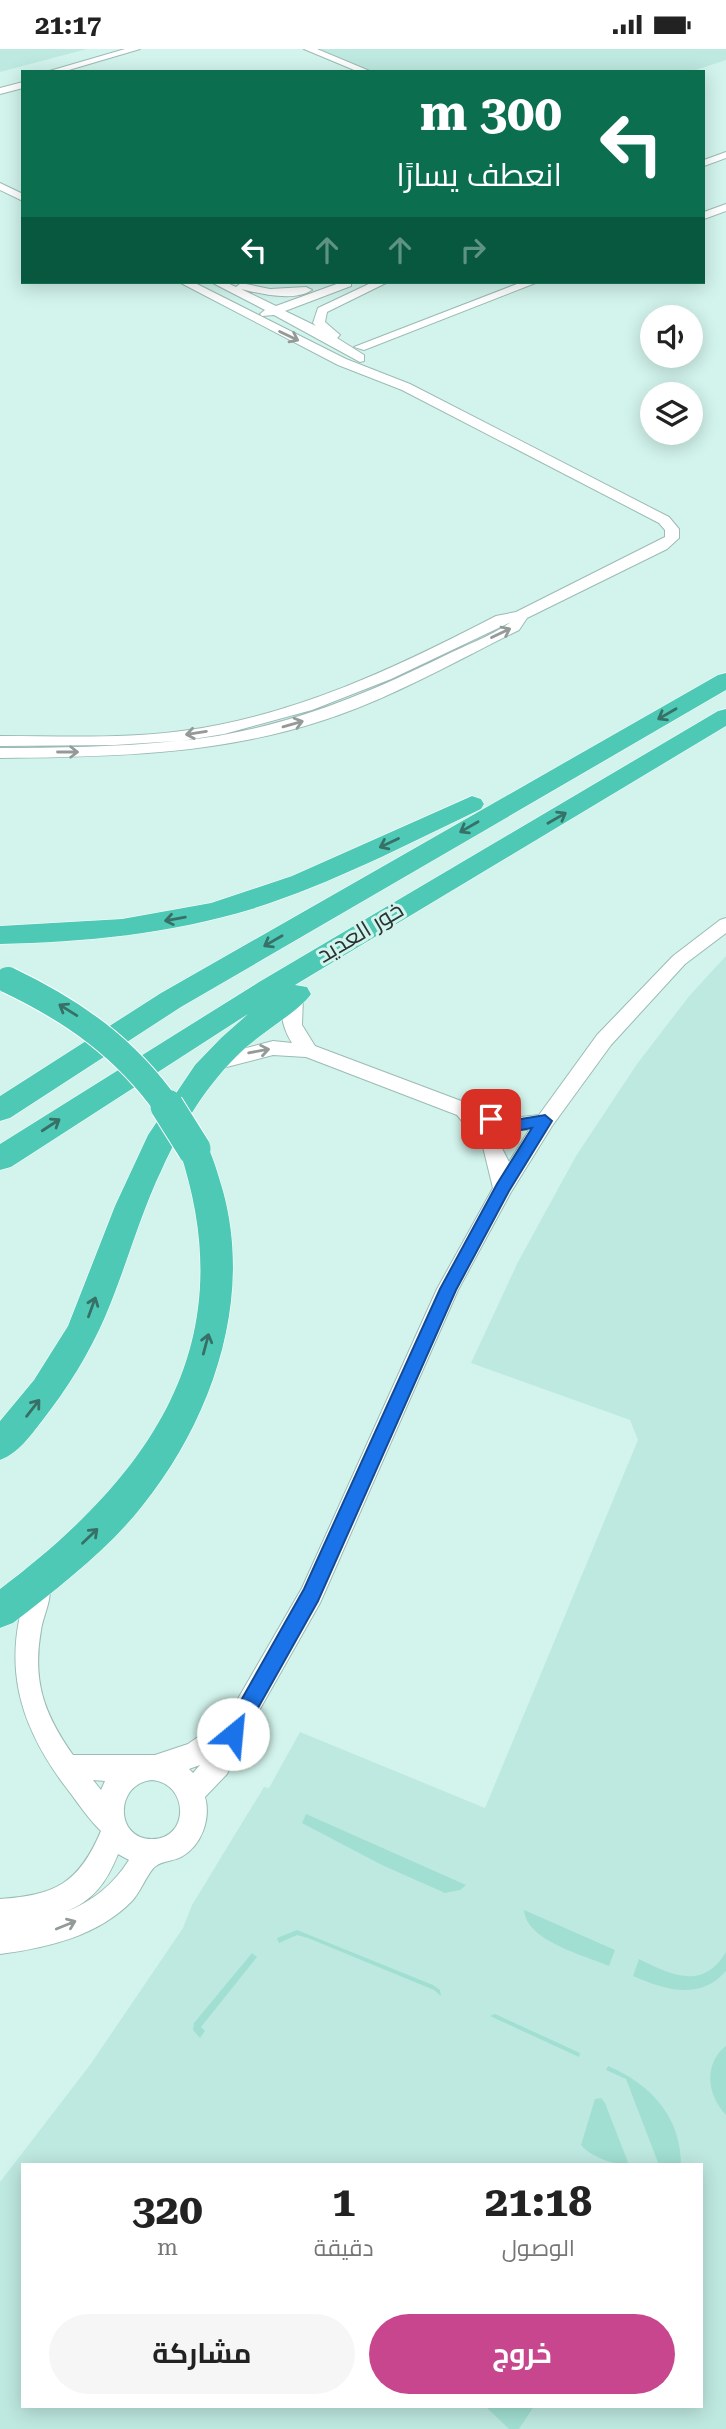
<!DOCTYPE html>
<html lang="ar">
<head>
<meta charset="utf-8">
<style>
	:root { --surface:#fff; --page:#f6f6f6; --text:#222; --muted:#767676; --accent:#c7468e }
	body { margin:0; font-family:"Roboto Serif",Cairo,serif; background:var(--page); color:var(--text); direction:rtl; height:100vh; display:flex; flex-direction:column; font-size:26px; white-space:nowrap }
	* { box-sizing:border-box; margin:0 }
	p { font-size:23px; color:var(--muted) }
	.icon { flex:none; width:38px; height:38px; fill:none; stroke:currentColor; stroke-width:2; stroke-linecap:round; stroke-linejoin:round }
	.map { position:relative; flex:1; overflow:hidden; direction:ltr }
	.side { position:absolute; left:21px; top:2114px; width:682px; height:245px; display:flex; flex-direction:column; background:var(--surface); border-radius:0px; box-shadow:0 4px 18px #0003; direction:rtl }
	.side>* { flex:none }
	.top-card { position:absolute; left:21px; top:21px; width:684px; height:214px; border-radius:0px; box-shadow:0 4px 18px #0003; direction:rtl; background:#0b6e4f; color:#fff; overflow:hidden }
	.fabs { position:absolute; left:640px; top:256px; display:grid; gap:14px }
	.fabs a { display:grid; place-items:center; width:63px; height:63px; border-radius:50%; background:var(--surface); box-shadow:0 4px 18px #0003; font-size:35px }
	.pin { position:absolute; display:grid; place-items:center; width:60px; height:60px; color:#fff; margin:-30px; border-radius:14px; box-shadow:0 4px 10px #0006 }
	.me { position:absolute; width:77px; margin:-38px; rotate:28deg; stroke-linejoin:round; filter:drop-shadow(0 0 5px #0008) }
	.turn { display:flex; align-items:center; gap:24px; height:147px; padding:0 28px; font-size:32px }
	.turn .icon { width:91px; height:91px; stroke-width:2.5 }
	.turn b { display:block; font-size:49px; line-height:60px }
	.lanes { display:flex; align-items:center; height:66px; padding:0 28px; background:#0003; justify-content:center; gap:35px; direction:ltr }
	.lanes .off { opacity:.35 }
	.eta { display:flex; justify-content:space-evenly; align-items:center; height:119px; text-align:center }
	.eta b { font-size:42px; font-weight:700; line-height:49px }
	.action { display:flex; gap:14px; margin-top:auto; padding:14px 28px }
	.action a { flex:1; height:80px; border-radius:42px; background:var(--accent); color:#fff; font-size:28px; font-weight:700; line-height:80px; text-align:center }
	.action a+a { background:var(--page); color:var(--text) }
	.status { display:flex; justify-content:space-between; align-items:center; height:49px; padding:0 35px; background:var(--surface); direction:ltr }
	.status svg { height:19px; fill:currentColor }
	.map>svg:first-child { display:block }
</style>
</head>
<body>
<div class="status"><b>21:17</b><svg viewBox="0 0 49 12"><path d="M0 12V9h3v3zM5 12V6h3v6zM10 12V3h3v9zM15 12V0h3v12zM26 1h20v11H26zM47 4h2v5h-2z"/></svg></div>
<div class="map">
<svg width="726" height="2380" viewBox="0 0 726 2380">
	<rect width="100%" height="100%" fill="#d2f4ec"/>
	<g fill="#bee9e0" fill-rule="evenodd">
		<path d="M0 0H87L0 23Z"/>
		<path d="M315 0H726V11L690 23H372Z"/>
		<path d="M726 907V2380H0V2133L90 2016 183 1879 192 1856 264 1738 269 1739 300 1683 485 1759 638 1391 630 1371 471 1314 518 1213 576 1107 637 1015 690 946ZM23 2116H702V2357H23Z"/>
	</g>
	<g fill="#a1dfd2">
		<path d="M306 1765 466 1836 460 1841 445 1844 382 1816 302 1774Z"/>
		<path d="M524 1861 615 1901 609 1917C584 1906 526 1892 524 1861Z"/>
		<path d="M297 1881 433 1936 440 1941 441 1947 434 1941 308 1889 297 1886 279 1894 277 1889Z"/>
		<path d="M726 1903V1922C700 1952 665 1941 633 1927L639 1910C671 1926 703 1942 726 1903Z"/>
		<path d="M252 1904 257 1908 201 1978 205 1982 200 1989 193 1981 194 1974Z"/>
		<path d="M495 1965 580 2004 579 2008 490 1967Z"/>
		<path d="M726 1997V2066C707 2046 703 2015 726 1997Z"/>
		<path d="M608 2017C650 2035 681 2067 681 2116H659L626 2030 606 2021Z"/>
		<path d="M601 2049 605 2054 629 2116C614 2116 591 2108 581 2096L595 2050Z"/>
		<path d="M485 2357H534L519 2380H509Z"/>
	</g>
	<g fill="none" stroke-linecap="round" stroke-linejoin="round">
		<defs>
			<g id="minor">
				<path d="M125 0H140L62 23H46Z"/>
				<path d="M304 0H317L372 23H359Z"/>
				<path d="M23 33V39L0 45V39Z"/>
				<path d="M726 103V109L704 117V111Z"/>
				<path d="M0 134 23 145V152L0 141Z"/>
				<path d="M726 155V162L704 170V163Z"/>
				<path d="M179 233H193L346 310 410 335 669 468 679 480V489L667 500 527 569 519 581C454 613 390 650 321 672 217 706 108 708 0 709V699C59 699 118 698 176 692L114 696 0 697V687C60 687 122 690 182 682 294 667 396 619 496 567L516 563 665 488V481L659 474 402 341 338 316ZM511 573C491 587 466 596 444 607 359 649 276 682 181 692L224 685 312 661 391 630Z"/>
				<path d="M211 233H225L236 238 241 234 270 240 306 238 312 241C294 253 261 245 241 240L276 257 342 233H351V237L285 262 316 277 313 274 318 259 373 233H388L327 263 325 273 340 286 337 289 364 306V312L360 313 274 266 262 267 260 265 265 261Z"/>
				<path d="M522 233H538L364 301 354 298Z"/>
				<path d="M726 869V884L685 915 611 996 552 1077 511 1143 458 1241 320 1554 248 1681 227 1725 205 1748C211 1769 202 1797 181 1808 174 1812 162 1812 156 1817 149 1821 140 1844 132 1852 98 1887 47 1899 0 1905V1850C56 1846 79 1834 101 1782 89 1771 78 1754 68 1741 18 1676 0 1613 30 1533L39 1530 48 1533C54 1548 43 1566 41 1581 32 1632 44 1665 73 1706H155L188 1695 228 1667 302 1539 437 1240 493 1139 483 1098 457 1066 306 1008 273 1006 211 1022 204 1020 201 1015 204 1010 273 992 292 994C282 978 278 960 287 943H301L303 947 302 976 315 997 493 1064 521 1068 539 1066 597 986 673 907 720 871ZM491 1078 529 1081 509 1113ZM200 1716 193 1724 189 1720ZM93 1731 105 1732 101 1741ZM152 1731C189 1734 190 1790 152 1790 114 1790 115 1734 152 1731ZM118 1805 129 1811C114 1835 92 1853 65 1863 93 1852 107 1833 118 1805Z"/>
			</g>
			<g id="highway">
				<path d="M726 624V641L181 958 10 1069 0 1072V1047L161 944 718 626Z"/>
				<path d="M726 660V677L295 936 307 938 311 945C302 960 258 986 242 1002 207 1035 182 1076 162 1120 139 1168 126 1219 105 1268 89 1305 67 1340 42 1372 30 1387 19 1404 0 1411V1372L34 1331 68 1277 115 1157 148 1086 195 1016 221 989 248 965 11 1118 0 1121V1095L259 933 718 662Z"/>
				<path d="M472 747 481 750 484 755 481 760C406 796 331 835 252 860 170 885 85 893 0 895V877L122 870 211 854 292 827Z"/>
				<path d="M194 1089 205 1092C213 1107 218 1125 223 1142 253 1251 212 1370 143 1456 107 1502 59 1538 13 1574L0 1579V1540C151 1426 245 1295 179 1100L183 1092Z"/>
			</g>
		</defs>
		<use href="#minor" stroke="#9bbbb4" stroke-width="2"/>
		<use href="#highway" stroke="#fff" stroke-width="1"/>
		<use href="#minor" fill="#fff" fill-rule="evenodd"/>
		<use href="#highway" fill="#4ec9b5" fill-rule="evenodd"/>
		<defs>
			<path id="highway-bridge-far1" d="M8 931C73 962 126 999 168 1059"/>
			<path id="highway-bridge" d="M167 1057 194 1100"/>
		</defs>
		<use href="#highway-bridge-far1" stroke="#fff" stroke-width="28" stroke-linecap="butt"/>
		<use href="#highway-bridge" stroke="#fff" stroke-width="35" stroke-linecap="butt"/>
		<use href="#highway-bridge-far1" stroke="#4ec9b5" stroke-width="26"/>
		<use href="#highway-bridge" stroke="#4ec9b5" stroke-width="33"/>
	</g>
	<defs><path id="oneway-shaft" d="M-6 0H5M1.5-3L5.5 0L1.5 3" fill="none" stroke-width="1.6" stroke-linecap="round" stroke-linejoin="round" transform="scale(1.75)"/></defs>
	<g stroke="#939a98">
		<use href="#oneway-shaft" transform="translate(289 287) rotate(26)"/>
		<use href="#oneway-shaft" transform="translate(501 584) rotate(-26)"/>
		<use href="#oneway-shaft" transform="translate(293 675) rotate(-16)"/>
		<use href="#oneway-shaft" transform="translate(196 684) rotate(171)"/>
		<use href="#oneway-shaft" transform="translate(68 703)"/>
		<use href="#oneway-shaft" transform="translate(259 1002) rotate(-10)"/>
		<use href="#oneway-shaft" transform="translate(66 1876) rotate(-22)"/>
	</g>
	<g stroke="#377066">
		<use href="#oneway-shaft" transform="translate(667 665) rotate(150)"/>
		<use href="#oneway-shaft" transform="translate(557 769) rotate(-30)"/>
		<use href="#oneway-shaft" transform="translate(469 778) rotate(150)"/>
		<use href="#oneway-shaft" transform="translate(389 794) rotate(155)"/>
		<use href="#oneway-shaft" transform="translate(175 870) rotate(170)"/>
		<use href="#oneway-shaft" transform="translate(273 892) rotate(150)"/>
		<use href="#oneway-shaft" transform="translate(68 961) rotate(-148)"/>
		<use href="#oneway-shaft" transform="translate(51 1076) rotate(-33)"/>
		<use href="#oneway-shaft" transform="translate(92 1258) rotate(-70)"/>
		<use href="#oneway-shaft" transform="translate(206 1295) rotate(-75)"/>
		<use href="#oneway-shaft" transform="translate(33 1359) rotate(-52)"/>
		<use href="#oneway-shaft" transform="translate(90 1487) rotate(-44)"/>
	</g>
	<path fill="#1a73e8" stroke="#114b97" stroke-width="2" d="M491 1065 521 1070 545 1066 552 1072 509 1142 456 1241 318 1552 240 1691 233 1694 226 1691 223 1685 226 1678 304 1540 440 1240 497 1135 532 1079 521 1081 486 1074 484 1070Z"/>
	<g text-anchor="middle" stroke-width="6" stroke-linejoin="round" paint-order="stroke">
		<g font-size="23" fill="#273432" stroke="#d2f4ec">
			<text transform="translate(360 883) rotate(-31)" y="8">خور العديد</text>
		</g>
	</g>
</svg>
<div class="fabs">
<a><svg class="icon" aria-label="sound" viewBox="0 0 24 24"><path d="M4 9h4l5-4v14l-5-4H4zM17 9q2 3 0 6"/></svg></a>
<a><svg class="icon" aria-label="layers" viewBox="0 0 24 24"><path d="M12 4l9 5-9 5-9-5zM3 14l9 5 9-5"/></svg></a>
</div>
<div class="pin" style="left:491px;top:1070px;background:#d93025"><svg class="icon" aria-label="arrive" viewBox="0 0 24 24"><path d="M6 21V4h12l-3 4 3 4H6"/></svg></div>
<svg class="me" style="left:233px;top:1685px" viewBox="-20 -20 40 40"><circle r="19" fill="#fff"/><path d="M0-13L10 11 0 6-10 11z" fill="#1a73e8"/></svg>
<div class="top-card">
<div class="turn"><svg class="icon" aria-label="left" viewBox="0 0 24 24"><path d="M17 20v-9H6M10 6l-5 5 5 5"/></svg><div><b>300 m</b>انعطف يسارًا</div></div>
<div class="lanes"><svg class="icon" aria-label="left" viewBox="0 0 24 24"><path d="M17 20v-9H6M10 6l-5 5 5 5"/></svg><svg class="icon off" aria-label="ahead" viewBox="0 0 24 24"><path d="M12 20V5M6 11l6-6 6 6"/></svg><svg class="icon off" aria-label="ahead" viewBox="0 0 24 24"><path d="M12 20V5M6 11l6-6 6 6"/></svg><svg class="icon off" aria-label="right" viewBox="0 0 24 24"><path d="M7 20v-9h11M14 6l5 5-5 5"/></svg></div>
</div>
<section class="side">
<div class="eta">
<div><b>21:18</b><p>الوصول</p></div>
<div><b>1</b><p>دقيقة</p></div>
<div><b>320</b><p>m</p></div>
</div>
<div class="action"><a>خروج</a><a>مشاركة</a></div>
</section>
</div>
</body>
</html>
